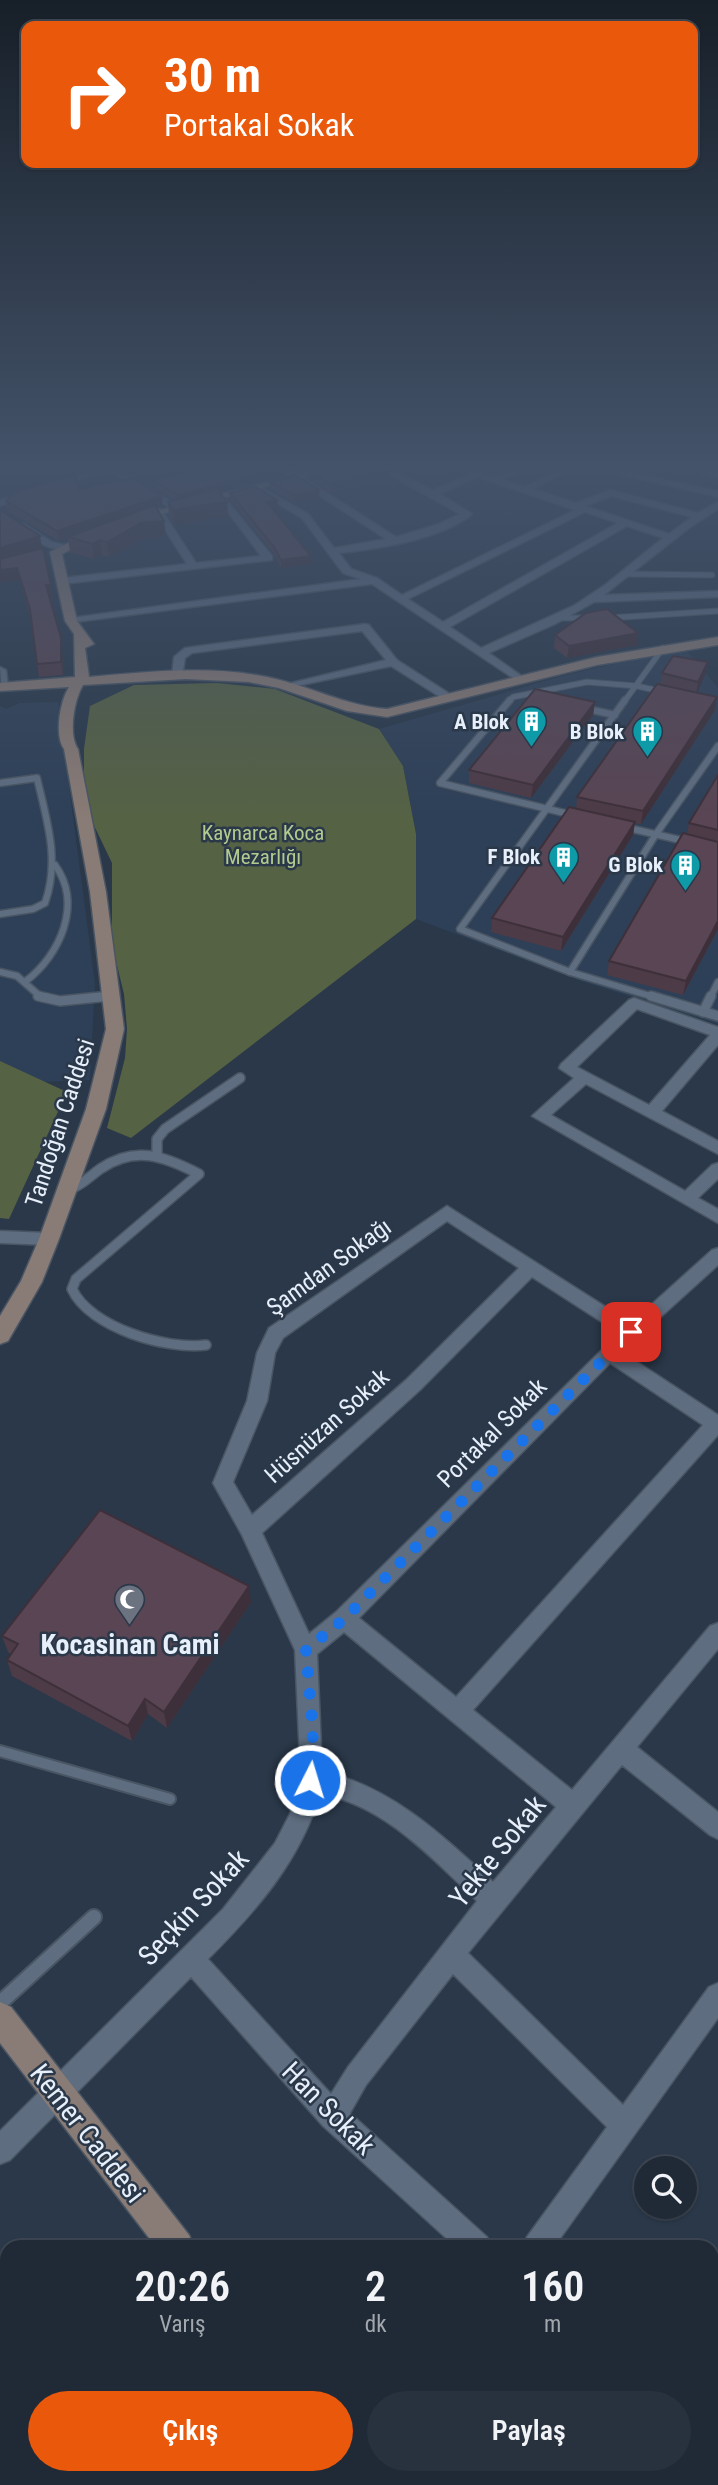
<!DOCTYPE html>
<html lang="tr">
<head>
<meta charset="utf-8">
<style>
	:root { --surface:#202a37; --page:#28323f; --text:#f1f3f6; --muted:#a2a7ad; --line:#3d4652; --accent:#ea580c }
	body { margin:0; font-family:"Roboto Condensed",sans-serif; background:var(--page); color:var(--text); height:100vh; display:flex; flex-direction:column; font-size:26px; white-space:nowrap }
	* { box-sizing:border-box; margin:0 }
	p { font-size:23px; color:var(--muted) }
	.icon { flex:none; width:38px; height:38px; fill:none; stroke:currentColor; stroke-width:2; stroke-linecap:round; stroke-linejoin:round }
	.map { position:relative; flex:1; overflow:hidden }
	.panel { position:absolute; left:0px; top:2240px; width:719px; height:245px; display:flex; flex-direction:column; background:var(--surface); border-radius:21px 21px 0 0; box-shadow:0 2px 5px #0004,0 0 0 2px var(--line) }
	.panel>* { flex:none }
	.banner { position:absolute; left:21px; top:21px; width:677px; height:147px; border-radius:14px; box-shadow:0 2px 5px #0004,0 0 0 2px var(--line); background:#ea580c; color:#fff; overflow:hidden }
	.tools { position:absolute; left:634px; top:2156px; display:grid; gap:14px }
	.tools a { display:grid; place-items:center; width:63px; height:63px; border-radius:50%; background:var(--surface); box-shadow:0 2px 5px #0004,0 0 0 2px var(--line); font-size:35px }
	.pin { position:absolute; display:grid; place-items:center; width:60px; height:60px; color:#fff; margin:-30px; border-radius:14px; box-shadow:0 4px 10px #0006 }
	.me { position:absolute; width:77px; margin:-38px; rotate:5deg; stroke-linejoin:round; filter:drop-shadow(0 0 5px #0008) }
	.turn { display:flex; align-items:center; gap:24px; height:147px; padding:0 28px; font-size:32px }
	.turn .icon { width:91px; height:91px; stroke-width:2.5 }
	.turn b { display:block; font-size:49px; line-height:60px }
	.eta { display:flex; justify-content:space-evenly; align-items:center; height:119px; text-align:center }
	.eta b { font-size:42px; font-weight:600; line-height:49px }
	.primary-button { display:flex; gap:14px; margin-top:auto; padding:14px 28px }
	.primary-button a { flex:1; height:80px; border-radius:42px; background:var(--accent); color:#fff; font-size:28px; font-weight:600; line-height:80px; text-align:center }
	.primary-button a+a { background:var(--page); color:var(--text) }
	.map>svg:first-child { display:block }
</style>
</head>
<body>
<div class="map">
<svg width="718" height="2485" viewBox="0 0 718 2485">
	<rect width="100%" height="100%" fill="#2a3849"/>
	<g fill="#2e4057">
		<path d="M688 652 718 688V1024L581 981 416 919V834L403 766 379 729 559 677 643 657Z"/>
		<path d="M58 702 95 984 90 1080 40 1082 0 1063V706L6 709 19 703Z"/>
	</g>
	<g fill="#566244">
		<path d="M217 683 275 689 379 729 403 766 416 834V919L131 1138 107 1128 125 1058 127 1029 124 994 112 945V863L88 813 84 788V749L90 706 134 685Z"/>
		<path d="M0 1061 67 1092 9 1219 0 1218Z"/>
	</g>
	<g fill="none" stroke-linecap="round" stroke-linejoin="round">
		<defs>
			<g id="lane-far4">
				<path d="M494 480 518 470"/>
				<path d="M624 574 712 575"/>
				<path d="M557 618H590"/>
				<path d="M608 618 718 611"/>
				<path d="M509 702 513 697 587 682 637 686 664 692"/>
				<path d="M624 702 663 648"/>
			</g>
			<g id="lane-far3">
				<path d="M510 700 440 783 577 816"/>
				<path d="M625 700 460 929 570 972 657 998"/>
				<path d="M583 708 615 715"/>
				<path d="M0 783 37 778C47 821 60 860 45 903L33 909 0 914"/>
				<path d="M624 827 689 842"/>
				<path d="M0 972 17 976 42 998"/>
				<path d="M570 972 656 834 718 746"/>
				<path d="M26 981C60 955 83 904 55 865"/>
				<path d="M97 998 111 996"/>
				<path d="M710 998 718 982"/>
			</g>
			<g id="lane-far2">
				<path d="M38 996 60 1001 110 996"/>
				<path d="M651 996 718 1016"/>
				<path d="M703 1012 711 996"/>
				<path d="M157 1154V1139L165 1129 240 1078"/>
				<path d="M68 1190C81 1186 89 1177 100 1169 135 1145 164 1156 199 1174L76 1279 72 1289C90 1328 167 1350 206 1345"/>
			</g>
			<path id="lane-far1" d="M0 1751 170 1799"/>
			<path id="lane" d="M0 2003 94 1917"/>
			<g id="street">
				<path d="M95 470H108L56 488 48 486Z"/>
				<path d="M109 470H120L178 506 170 508Z"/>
				<path d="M280 470H291L396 537 436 525 460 514 381 470H392L433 490 469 474 461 470H473L525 487 559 470H569L533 489 576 503 610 490 698 513 718 502V509L689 528 604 595 718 591V597L594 602 555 624 489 653 523 677V681L519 682 372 584 67 623V619L71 618 361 579 343 573 302 518 251 488 259 486 308 514 334 548 386 539ZM478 477 575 510 402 595 377 578 351 569 339 553C376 549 443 539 472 514L440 494ZM611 496 692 517 669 534 585 506ZM585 512 618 523 443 622 408 599ZM627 526 663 538 605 585 575 605 481 648 450 627Z"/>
				<path d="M603 470H619L718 491V497Z"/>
				<path d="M700 470 718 471V477L702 472Z"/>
				<path d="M27 492 32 495 30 497 0 506V500Z"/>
				<path d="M220 492 272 556V560L62 584 57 581 62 578 187 564 153 511 158 508 161 509 196 563 261 556 215 495Z"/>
				<path d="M18 524H24L52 542 69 546C52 556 32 537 18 528Z"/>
				<path d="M365 624 369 625 397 660 453 696V700H445L391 666 287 688V684L386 660 362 631 192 653 185 658 182 677 172 675 174 657 185 648Z"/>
				<path d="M0 667 6 670 8 687 2 690Z"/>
				<path d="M634 998 718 1027V1045L662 1111 718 1141V1154L586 1084 551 1115 685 1191 712 1165 718 1163V1179L698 1198 718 1209V1223L532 1116 574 1078 559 1068 561 1064 629 1000ZM637 1009 710 1035 649 1105 577 1067Z"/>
				<path d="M447 1206 631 1323 712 1250 718 1248V1265L622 1352 718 1415V1435L473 1710 572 1790 710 1626 718 1623V1649L637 1747 718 1812V1839L710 1835 622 1765 468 1953 623 2105 709 1987 718 1983V2018L554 2247H523L527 2237 607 2127 453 1974 366 2085 350 2113 487 2237 491 2247H456L323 2126 191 1977 10 2160 0 2164V2131L223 1909 275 1843 290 1814 296 1794 300 1760 295 1650 242 1535 213 1483 247 1401 257 1353 269 1328ZM447 1221 519 1268 406 1380 252 1515 233 1482 267 1401 275 1353 283 1338ZM532 1277 619 1333 336 1612 309 1634 262 1533 420 1390ZM610 1363 703 1425 456 1697 359 1618ZM344 1632 556 1807 493 1882C442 1835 392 1787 322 1771L317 1654ZM320 1794C383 1804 433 1859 477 1901L348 2067 331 2094 208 1959C257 1910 300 1861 320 1794Z"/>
				<path d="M0 1231 49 1233 58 1239 49 1245 0 1243Z"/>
				<path d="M718 2319V2363L712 2366V2322Z"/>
				<path d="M0 2400 7 2403V2440L0 2437Z"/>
				<path d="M27 2478H61L64 2485H30Z"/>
				<path d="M646 2478H678L675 2485H643Z"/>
			</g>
			<g id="secondary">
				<path d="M314 470H331L131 522 125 519Z"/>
				<path d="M94 530 100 534 98 536 62 554 77 621 94 644 85 648 89 677C147 672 209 665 267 677 308 685 345 706 387 709L597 657 718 637V645L597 665 387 717 347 711 279 688 249 682 186 679 83 685C74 700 68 734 78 749L106 892 124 1029 106 1109 59 1239 42 1282 8 1341 0 1344V1316L21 1281 39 1239 86 1109 106 1029 90 892 64 749C54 735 60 701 69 687L0 691V683L75 677 74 634 65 621 50 552Z"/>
				<path d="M0 2002 11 2007 189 2235 194 2247H156L0 2043Z"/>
				<path d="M341 2478H382L385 2485H344Z"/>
			</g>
		</defs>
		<use href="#lane-far4" stroke="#495563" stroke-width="7"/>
		<use href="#lane-far3" stroke="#495563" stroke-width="9"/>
		<use href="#lane-far2" stroke="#495563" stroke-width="12"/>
		<use href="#lane-far1" stroke="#495563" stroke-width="14"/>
		<use href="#lane" stroke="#495563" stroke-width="18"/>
		<use href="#street" stroke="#495563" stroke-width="3"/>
		<use href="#secondary" stroke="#495563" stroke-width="3"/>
		<use href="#lane-far4" stroke="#5e6d80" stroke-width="5"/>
		<use href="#lane-far3" stroke="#5e6d80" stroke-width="6"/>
		<use href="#lane-far2" stroke="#5e6d80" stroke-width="9"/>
		<use href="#lane-far1" stroke="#5e6d80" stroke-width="10"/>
		<use href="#lane" stroke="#5e6d80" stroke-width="14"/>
		<use href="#street" fill="#5e6d80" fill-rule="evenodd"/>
		<use href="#secondary" fill="#897b75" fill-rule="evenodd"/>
	</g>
	<g fill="#4d3b47">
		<path d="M291 470H388L390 471V478L330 492 309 479V471L315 470 298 471Z"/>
		<path d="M397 470H420L405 474Z"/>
		<path d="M284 475 219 491 227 502 228 516 174 525 169 517 168 502 174 500 154 487 153 480Z"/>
		<path d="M270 482 319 490V498L295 503 270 489Z"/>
		<path d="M79 489 163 506 156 508 166 536 143 539 109 557 102 555 94 559 70 552 68 538 59 541 7 511 6 501Z"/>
		<path d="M230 493 277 500 278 507 272 508 311 564 281 568 274 554 230 500Z"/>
		<path d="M0 510 42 548 24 553 53 597 49 598 62 651 63 675 39 677 31 619Z"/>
		<path d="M555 635 637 645 567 658 554 648Z"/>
		<path d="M708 662 705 675 696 693 717 697 715 710 641 824 635 823 633 835 561 951 491 932 492 918 576 809 577 797 660 685 662 673Z"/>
		<path d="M595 702 593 715 531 798 469 783V770Z"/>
		<path d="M718 775V929L683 995 607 975 609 961 687 834 689 823Z"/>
		<path d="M251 1602 167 1728 148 1714 132 1741 12 1676 7 1660 11 1654 8 1652 2 1636Z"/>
	</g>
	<g fill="#3e303a">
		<path d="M276 470H284V475L178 502 177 495Z"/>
		<path d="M406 470H420L405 474Z"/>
		<path d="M390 471V478L330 492V484Z"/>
		<path d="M319 490V498L295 503 294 495Z"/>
		<path d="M162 496 163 506 59 541 57 531Z"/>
		<path d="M277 500 278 507 267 509V502Z"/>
		<path d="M227 502 228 516 174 525 173 510Z"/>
		<path d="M164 521 166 536 143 539 109 557 107 542 141 523Z"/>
		<path d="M40 536 42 548 0 560V548Z"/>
		<path d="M100 540 102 555 94 559 92 544Z"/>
		<path d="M311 556V564L281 568V560Z"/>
		<path d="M17 568 20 580 0 582V570Z"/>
		<path d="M46 585H51L53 597 48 598Z"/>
		<path d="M638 633 637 645 567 658 569 646Z"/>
		<path d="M61 638 62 651 63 675 61 662Z"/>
		<path d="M708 662 705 675 696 695 698 682Z"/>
		<path d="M717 697 715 710 641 824 643 811Z"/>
		<path d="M595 702 593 715 531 798 533 785Z"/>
		<path d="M635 822 633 835 561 951 563 937Z"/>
		<path d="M718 921V929L683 995 686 981Z"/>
		<path d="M249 1586 251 1602 167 1728 164 1712Z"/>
		<path d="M145 1699 148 1714 132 1741 128 1726Z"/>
	</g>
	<g fill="#594553" stroke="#3e303a" stroke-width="2">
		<path d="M193 470H276L177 495 153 480Z"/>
		<path d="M315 470H388L390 471 330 484 309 471Z"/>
		<path d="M75 474 79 489 132 478 162 496 57 531 6 501 14 493Z"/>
		<path d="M295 475 319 490 294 495 270 482Z"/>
		<path d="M254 486 277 500 267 502 311 556 281 560 274 547 230 493Z"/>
		<path d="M217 489 227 502 173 510 168 502Z"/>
		<path d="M155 505 164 521 141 523 107 542 100 540 92 544 68 537Z"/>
		<path d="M0 510 40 536 0 548Z"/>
		<path d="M43 548 51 585H46L61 638V662L37 664 30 609 17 568 0 570V559Z"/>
		<path d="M607 609 638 633 569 646 555 635 586 613Z"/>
		<path d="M673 656 708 662 698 682 662 673Z"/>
		<path d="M657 684 717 697 643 811 577 797Z"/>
		<path d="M535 689 595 702 533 785 469 770Z"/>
		<path d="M718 775V830L689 823Z"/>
		<path d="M569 807 635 822 563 937 492 918Z"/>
		<path d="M683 833 718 842V921L686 981 609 961Z"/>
		<path d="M100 1510 249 1586 164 1712 145 1699 128 1726 7 1660 18 1644 2 1636Z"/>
	</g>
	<linearGradient id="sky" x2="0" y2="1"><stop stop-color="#171f28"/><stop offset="0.57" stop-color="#44536a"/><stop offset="1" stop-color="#44536a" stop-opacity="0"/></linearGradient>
	<rect width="718" height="818" fill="url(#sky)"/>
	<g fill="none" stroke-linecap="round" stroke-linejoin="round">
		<path stroke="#1a73e8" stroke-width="12" stroke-dasharray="0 21.6" d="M310 1780 313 1732 306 1650 344 1619 631 1332"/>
	</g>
	<defs>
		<symbol id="building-pin" viewBox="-11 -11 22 30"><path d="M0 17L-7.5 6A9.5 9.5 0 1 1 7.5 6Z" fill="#0f9aa8" stroke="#2a3849"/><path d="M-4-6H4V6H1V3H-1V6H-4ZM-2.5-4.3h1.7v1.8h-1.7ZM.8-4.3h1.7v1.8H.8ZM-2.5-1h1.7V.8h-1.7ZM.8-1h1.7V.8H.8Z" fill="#fff"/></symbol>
		<symbol id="mosque-pin" viewBox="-11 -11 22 30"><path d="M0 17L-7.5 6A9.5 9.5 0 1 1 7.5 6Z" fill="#6b7280" stroke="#2a3849"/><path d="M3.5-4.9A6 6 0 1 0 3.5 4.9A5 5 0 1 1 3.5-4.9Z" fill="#fff"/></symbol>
	</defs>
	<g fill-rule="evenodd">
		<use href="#building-pin" x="514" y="704" width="35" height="47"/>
		<use href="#building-pin" x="630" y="714" width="35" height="47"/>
		<use href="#building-pin" x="546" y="840" width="35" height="47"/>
		<use href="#building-pin" x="668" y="848" width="35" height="47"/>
		<use href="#mosque-pin" x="112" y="1582" width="35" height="47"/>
	</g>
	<g text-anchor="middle" stroke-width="5" stroke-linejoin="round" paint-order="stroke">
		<g font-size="21" font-weight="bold" fill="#e6effa" stroke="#2a3849" text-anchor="end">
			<text x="509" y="729">A Blok</text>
			<text x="624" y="739">B Blok</text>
			<text x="540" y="864">F Blok</text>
			<text x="663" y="872">G Blok</text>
		</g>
		<g font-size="21" fill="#b2ca8e" stroke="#2a3849">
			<text x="263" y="840">Kaynarca Koca<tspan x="263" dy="24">Mezarlığı</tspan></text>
		</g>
		<g font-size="24" fill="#e6effa" stroke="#2a3849">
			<text transform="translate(60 1123) rotate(-72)" y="8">Tandoğan Caddesi</text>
			<text transform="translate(329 1267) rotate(-36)" y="8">Şamdan Sokağı</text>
			<text transform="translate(327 1426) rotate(-42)" y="8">Hüsnüzan Sokak</text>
			<text transform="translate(492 1433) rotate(-45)" y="8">Portakal Sokak</text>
		</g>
		<g font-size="28" font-weight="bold" fill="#e6effa" stroke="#2a3849">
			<text x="130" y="1654">Kocasinan Cami</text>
		</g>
		<g font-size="28" fill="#e6effa" stroke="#2a3849">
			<text transform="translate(497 1851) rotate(-51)" y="10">Yekte Sokak</text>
			<text transform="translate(193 1907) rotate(-47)" y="10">Seçkin Sokak</text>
			<text transform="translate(329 2108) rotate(45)" y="10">Han Sokak</text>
			<text transform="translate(88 2133) rotate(52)" y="10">Kemer Caddesi</text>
		</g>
	</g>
</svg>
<div class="tools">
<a><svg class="icon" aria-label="search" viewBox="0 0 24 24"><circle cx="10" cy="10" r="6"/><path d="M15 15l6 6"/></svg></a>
</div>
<div class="pin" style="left:631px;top:1332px;background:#d93025"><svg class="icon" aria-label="arrive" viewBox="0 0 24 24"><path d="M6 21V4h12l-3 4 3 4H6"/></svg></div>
<svg class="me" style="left:310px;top:1780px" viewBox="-20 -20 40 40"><circle r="17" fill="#1a73e8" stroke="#fff" stroke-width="3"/><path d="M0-11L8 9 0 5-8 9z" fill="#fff"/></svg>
<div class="banner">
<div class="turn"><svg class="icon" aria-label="right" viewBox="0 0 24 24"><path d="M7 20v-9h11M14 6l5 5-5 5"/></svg><div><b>30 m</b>Portakal Sokak</div></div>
</div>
<section class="panel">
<div class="eta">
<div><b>20:26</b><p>Varış</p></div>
<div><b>2</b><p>dk</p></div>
<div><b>160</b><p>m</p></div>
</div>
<div class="primary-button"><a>Çıkış</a><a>Paylaş</a></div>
</section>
</div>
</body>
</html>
